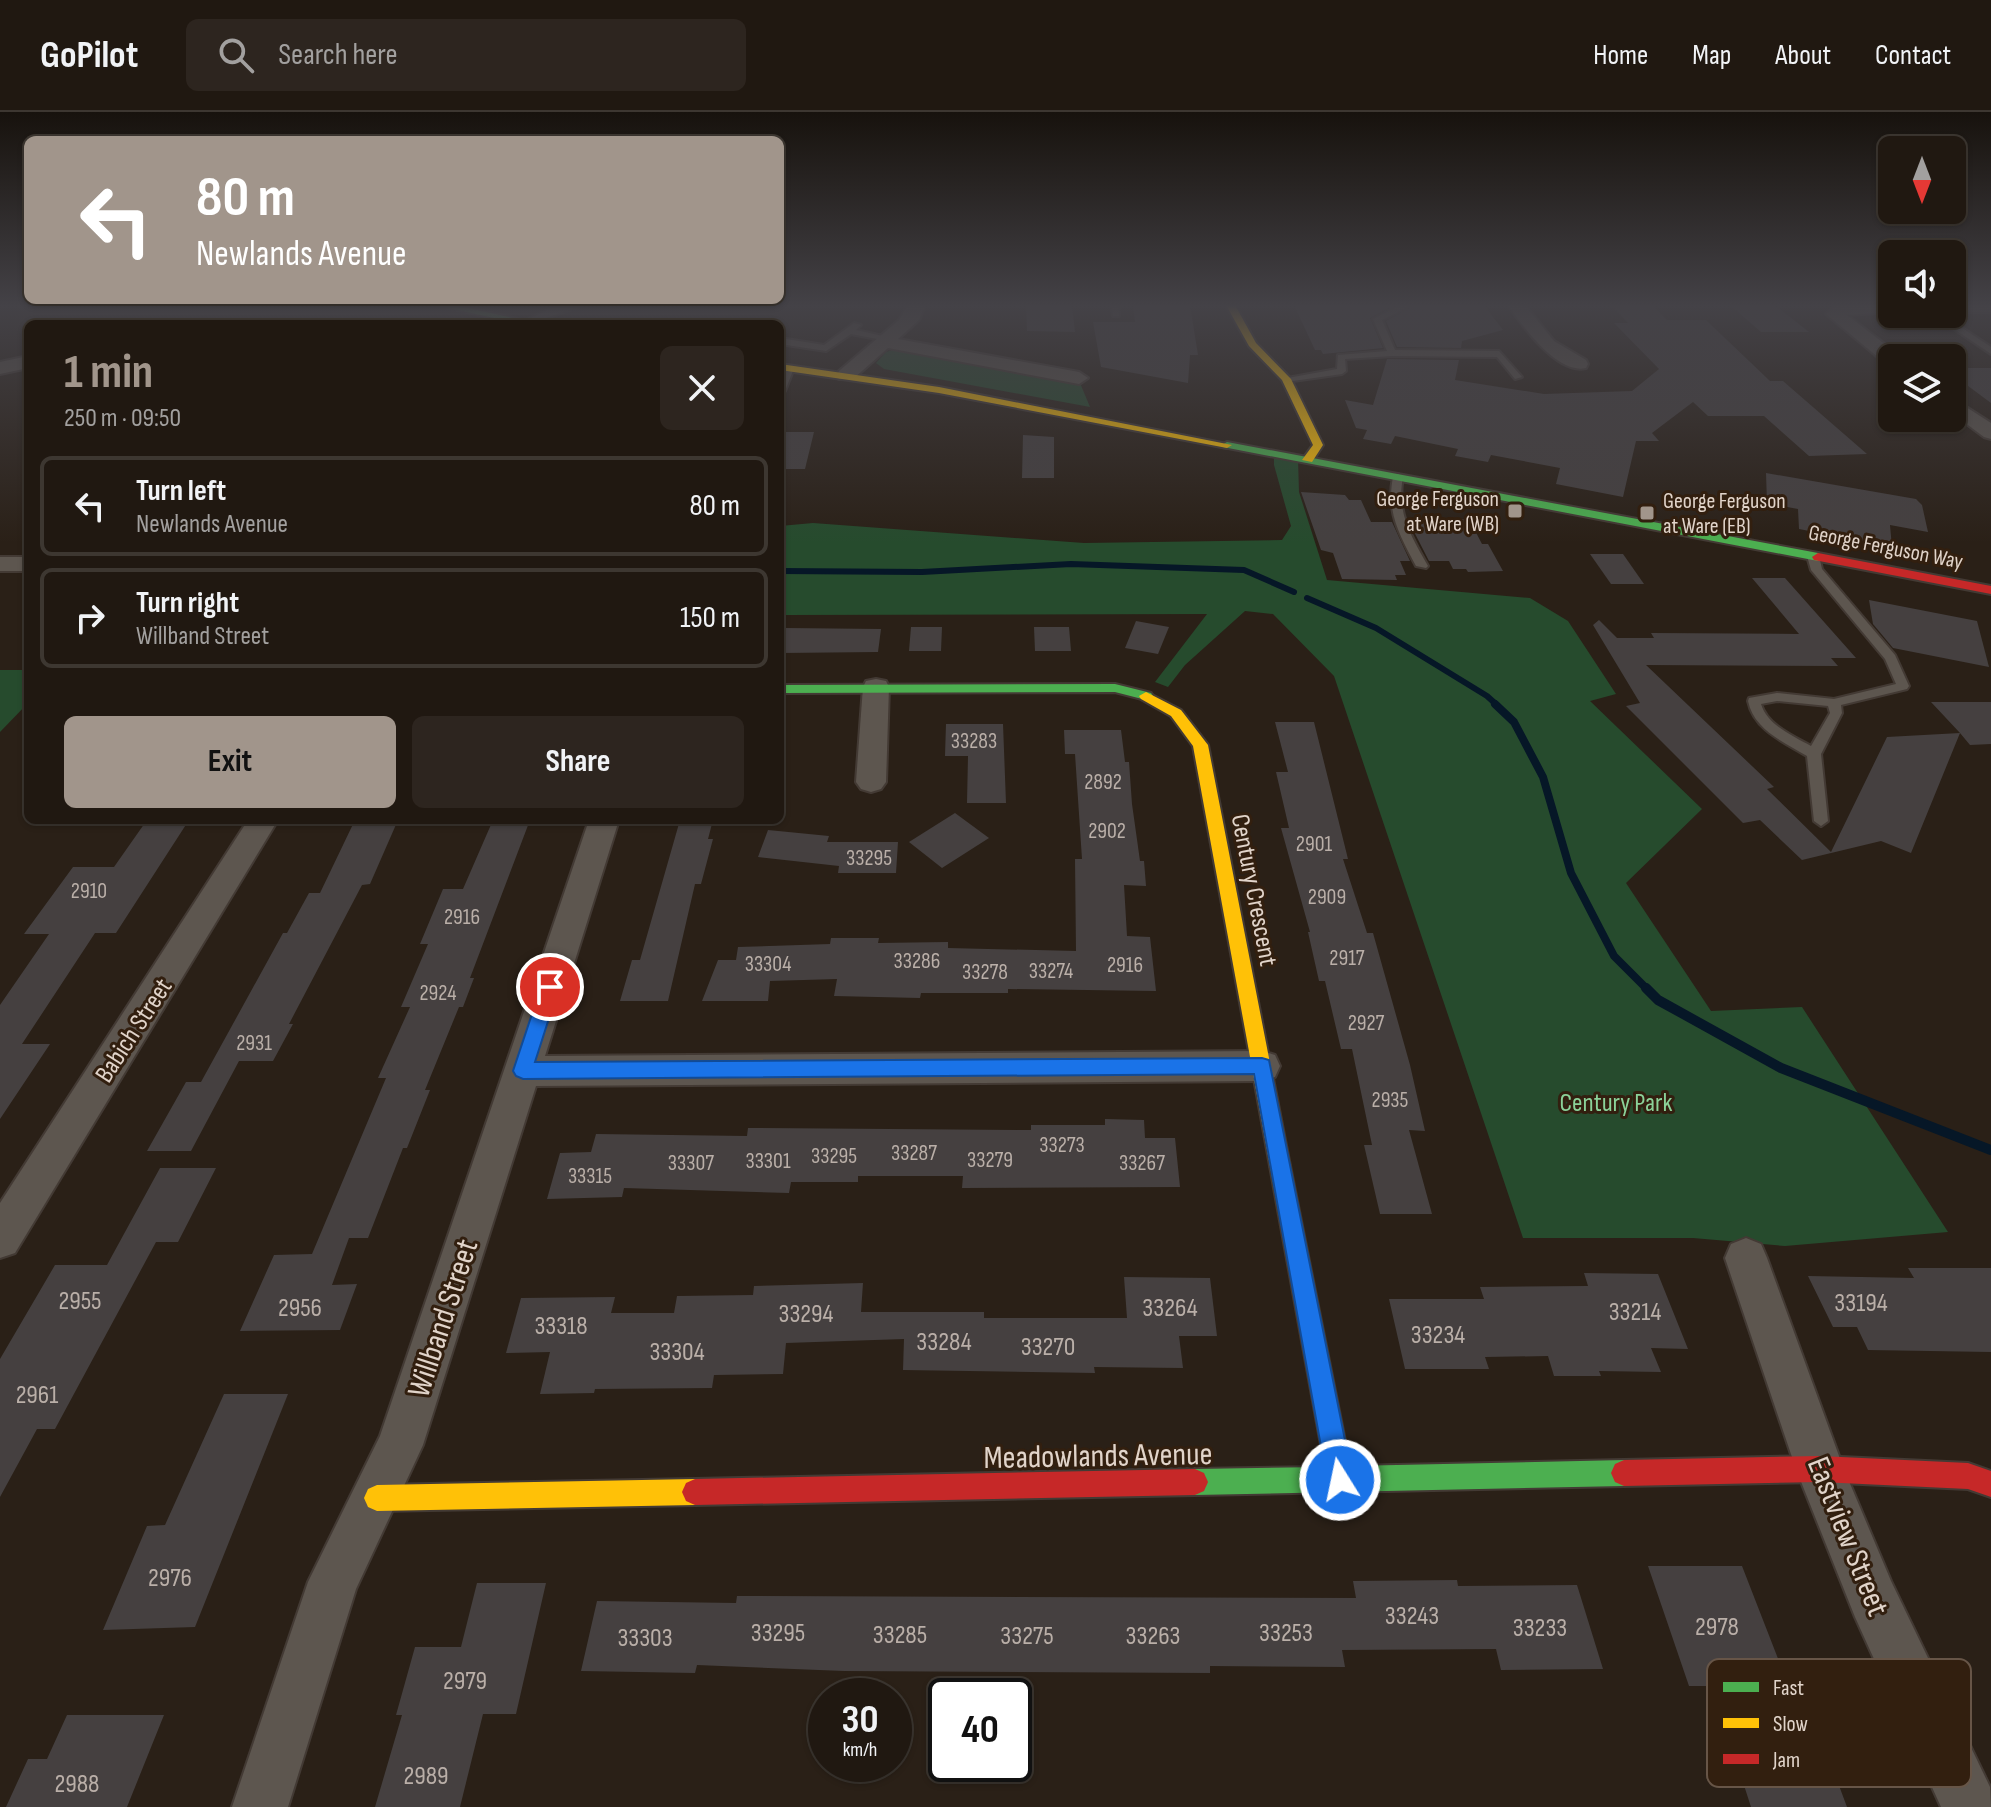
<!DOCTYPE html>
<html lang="en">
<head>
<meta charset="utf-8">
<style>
	:root { --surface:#201811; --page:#2d251f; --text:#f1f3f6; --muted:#a2a09f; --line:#3d3731; --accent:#a1958b }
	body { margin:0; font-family:"Sofia Sans Condensed",sans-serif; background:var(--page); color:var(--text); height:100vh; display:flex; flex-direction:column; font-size:30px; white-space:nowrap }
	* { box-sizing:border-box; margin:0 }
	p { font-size:26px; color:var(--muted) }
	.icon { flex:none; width:44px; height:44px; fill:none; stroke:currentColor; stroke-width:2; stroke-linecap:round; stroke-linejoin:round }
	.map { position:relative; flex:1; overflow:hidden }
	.drawer { position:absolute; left:24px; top:208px; width:760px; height:504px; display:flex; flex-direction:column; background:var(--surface); border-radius:12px; box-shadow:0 2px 6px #0004,0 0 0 2px var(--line) }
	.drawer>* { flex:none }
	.top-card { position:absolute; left:24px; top:24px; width:760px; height:168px; border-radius:12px; box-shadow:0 2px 6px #0004,0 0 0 2px var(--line); background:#a1958b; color:#fff; overflow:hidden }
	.needle { width:52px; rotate:180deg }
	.buttons { position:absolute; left:1878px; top:24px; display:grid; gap:16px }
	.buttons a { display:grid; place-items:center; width:88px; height:88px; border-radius:12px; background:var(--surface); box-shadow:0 2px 6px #0004,0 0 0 2px var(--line); font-size:40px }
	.speed { position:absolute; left:808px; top:1566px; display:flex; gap:16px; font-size:40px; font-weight:700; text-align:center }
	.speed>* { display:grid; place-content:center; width:104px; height:104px; border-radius:50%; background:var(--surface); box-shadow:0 2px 6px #0004,0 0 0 2px var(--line); line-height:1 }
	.speed small { font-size:20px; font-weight:400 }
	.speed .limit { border:4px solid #111; border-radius:12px; background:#fff; color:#111 }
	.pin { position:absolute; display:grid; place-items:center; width:68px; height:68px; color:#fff; margin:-34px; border:4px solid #fff; border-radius:50%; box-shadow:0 2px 8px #0007 }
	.me { position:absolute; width:88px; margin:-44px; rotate:350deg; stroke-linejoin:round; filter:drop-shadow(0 0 6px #0008) }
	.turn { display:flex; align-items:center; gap:28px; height:168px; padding:0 40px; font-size:36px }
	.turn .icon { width:104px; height:104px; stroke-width:2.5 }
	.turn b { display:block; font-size:56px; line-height:68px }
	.round { display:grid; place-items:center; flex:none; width:84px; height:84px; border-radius:12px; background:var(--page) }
	.head { display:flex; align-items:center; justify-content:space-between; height:136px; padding:0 40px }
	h1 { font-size:48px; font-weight:700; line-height:60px; color:var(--accent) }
	.action { display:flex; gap:16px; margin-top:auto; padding:16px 40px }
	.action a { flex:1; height:92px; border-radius:12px; background:var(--accent); color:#111; font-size:32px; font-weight:700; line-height:92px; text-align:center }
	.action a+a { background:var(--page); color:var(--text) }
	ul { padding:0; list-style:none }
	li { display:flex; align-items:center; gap:24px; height:100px; margin:0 16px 12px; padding:0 24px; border:4px solid var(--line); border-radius:12px }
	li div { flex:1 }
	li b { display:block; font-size:30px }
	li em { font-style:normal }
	header { display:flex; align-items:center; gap:48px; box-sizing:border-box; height:112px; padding:0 40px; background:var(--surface); border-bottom:2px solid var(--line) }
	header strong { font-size:38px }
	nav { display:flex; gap:44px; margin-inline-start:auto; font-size:28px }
	.search { width:560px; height:72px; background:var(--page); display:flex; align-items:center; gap:20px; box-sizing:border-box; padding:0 28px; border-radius:12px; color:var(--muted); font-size:30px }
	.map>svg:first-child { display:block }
</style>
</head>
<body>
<header>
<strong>GoPilot</strong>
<div class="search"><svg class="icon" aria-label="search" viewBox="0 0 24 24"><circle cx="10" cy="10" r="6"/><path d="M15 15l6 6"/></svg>Search here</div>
<nav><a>Home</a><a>Map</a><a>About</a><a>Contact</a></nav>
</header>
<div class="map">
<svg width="1991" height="1695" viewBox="0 0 1991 1695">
	<rect width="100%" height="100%" fill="#2a2017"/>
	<g fill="#264b2d">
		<path d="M895 237 1080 271 1090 295 884 257 876 251 886 240Z"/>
		<path d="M1274 342 1298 347 1299 380 1327 468 1530 486 1568 509 1616 582 1590 589 1702 697 1626 771 1711 899 1802 895 1948 1120 1785 1134 1693 1126H1523L1334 564 1273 502 1245 499 1185 553 1168 575 1155 570 1207 502 780 503V414L813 411 1084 431 1282 428 1291 414 1274 353Z"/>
		<path d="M0 558H28V591L0 620Z"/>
	</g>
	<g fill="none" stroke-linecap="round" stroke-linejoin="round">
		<g stroke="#061727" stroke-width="6">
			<path d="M780 459 922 460 1071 452 1244 458 1294 480"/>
			<path d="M1307 486 1376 516 1487 584 1498 594"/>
		</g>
		<path stroke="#061727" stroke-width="8" d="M1495 592 1514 610 1543 665 1571 761 1614 844 1648 878"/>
		<path stroke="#061727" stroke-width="10" d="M1646 876 1658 888 1781 956 1991 1038"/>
	</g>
	<g fill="#454040">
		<path d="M1026 193H1072L1075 220 1027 219Z"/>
		<path d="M1133 193H1190L1198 243H1190L1188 271 1101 255 1093 210H1135Z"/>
		<path d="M1294 193H1394L1370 206 1383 236 1323 242 1321 238H1315Z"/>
		<path d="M1415 193H1484L1503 218 1462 229 1461 236 1397 235 1386 209Z"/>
		<path d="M1611 193H1652L1667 208H1706L1770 269H1783L1867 342 1809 344 1764 304H1708L1693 290 1652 321 1659 329H1636L1623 385 1556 372 1560 356 1491 343 1488 350 1455 344 1458 337 1395 324 1391 332 1363 327 1367 318 1356 316 1345 288 1373 293 1387 247 1459 248 1455 268 1544 282 1632 279 1659 257 1614 211H1628Z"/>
		<path d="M1730 193 1776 194 1809 220H1761Z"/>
		<path d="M1952 256H1991V291L1952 262Z"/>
		<path d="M780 320H814L805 357H780Z"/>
		<path d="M1023 323 1054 325V366H1022Z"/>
		<path d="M1766 361 1916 387 1922 393 1928 420 1890 413 1892 435 1799 417 1798 397 1767 391Z"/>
		<path d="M1301 380 1345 383 1349 388H1361L1371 410H1392L1410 449H1400L1406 463H1395L1397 468 1342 467 1333 441 1321 438Z"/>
		<path d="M1430 407H1465L1471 411 1482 432H1488L1503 459 1468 460 1466 457H1453L1449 449H1429L1409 410H1432Z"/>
		<path d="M1590 442H1623L1644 472H1611Z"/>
		<path d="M1752 466H1785L1856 546H1831L1838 554 1646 553 1774 675 1767 677 1831 740 1887 625 1960 621 1931 590H1991V632L1970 633 1960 621 1911 741 1881 729 1802 748 1760 708 1743 711 1626 594 1640 591 1593 513 1599 508 1617 526H1654L1651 521 1799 522Z"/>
		<path d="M1869 488 1977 509 1989 555 1893 536 1873 512Z"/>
		<path d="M1136 509 1169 515 1158 542 1125 536Z"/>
		<path d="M911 515H942L941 539H909Z"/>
		<path d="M1034 515H1069L1071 539H1035Z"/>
		<path d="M786 516 881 517 878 540 781 541Z"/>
		<path d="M1275 610H1314L1348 747H1343L1367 821H1373L1410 953 1425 1019 1409 1018 1432 1102H1380L1364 1033H1372L1352 937H1341L1325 869H1319L1308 820H1310L1281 716H1289L1276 660H1288Z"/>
		<path d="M946 612H1003L1006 691H967L968 644H945Z"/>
		<path d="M1064 618H1121L1125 650H1129L1132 692 1140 749H1144L1146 774 1124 773 1127 824 1150 825 1156 879 1008 877V881H921L920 886 834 884 837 867 770 869 768 889H702L718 848H736L738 835 830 832 831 826H879L878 831 948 830V836L1076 839 1075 747H1082L1075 642H1065Z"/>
		<path d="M955 701 989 726 942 756 909 730Z"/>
		<path d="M147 708H189L116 821H95L22 932H50L0 1007V893L49 822H24L73 755H114Z"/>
		<path d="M355 708H398L370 772 362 773 289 912H293L273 949H239L191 1039H147L186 970H201L283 821H287L309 781H320Z"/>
		<path d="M493 708H530L470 866H474L463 895H459L425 978H430L407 1036H403L368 1126H349L332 1173 357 1172 340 1218 240 1219 274 1143 312 1142 386 966H378L410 895H401L428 832H420L443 777H463Z"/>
		<path d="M680 708H713L708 727H713L701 772H695L668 889H620L632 848H640Z"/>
		<path d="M768 718 829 724 827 730H898L896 761H838L839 754 758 745Z"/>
		<path d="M1105 1007 1144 1008 1145 1026H1175L1180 1075 962 1076 963 1064H858V1070H791L789 1081 624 1076 622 1085 547 1087 560 1041 591 1040 596 1022 747 1024 748 1016 1031 1018V1013H1105Z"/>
		<path d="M160 1056H216L178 1130H156L55 1317H37L0 1385V1247L55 1153H107Z"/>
		<path d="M1908 1156H1991V1240L1868 1238 1857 1215H1833L1808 1164 1914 1166Z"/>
		<path d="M1584 1161 1658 1162 1688 1237 1651 1236 1661 1260 1599 1259 1601 1264H1554L1548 1244 1485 1245 1489 1257H1405L1389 1187H1484L1480 1175 1588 1174Z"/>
		<path d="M1124 1165 1210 1166 1217 1224H1179L1183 1256 1094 1255 1095 1261 903 1258 904 1227 786 1231 783 1262 714 1263 712 1276 595 1277 594 1281 540 1282 550 1240 506 1241 521 1186 615 1185 611 1201H674L677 1184 753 1183 754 1174 863 1171 861 1200H984V1206H1127Z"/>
		<path d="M224 1282H288L195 1515 103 1518 147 1414 165 1413Z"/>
		<path d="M1648 1454H1742L1803 1611 1816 1612 1847 1695H1751L1712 1574H1689Z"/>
		<path d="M1457 1468 1458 1474 1577 1473 1603 1557 1501 1558 1496 1537 1342 1538 1345 1555 1210 1554V1561L844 1559 697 1553 695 1561 581 1559 597 1489 736 1491 737 1484 1356 1486 1353 1469Z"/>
		<path d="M477 1471H546L516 1602H483L460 1695H375L402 1603H396L415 1535H461Z"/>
		<path d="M67 1603H164L127 1695H6L28 1647H47Z"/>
	</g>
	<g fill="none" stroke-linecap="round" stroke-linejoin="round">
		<defs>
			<g id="lane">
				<path d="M568 193H583L529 212 522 210 550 197Z"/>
				<path d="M1111 193H1119V204H1113Z"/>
				<path d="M1401 193H1412L1382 208 1395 238 1499 239 1522 265 1515 267 1497 245 1392 244 1345 247 1346 259 1342 262 1286 270 1282 267 1337 257 1338 243 1387 239 1373 207Z"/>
				<path d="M1932 202H1941L1991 235V242Z"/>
				<path d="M854 211 861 213 856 218 892 226 888 229 851 222 826 239 780 232V226L824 233Z"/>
				<path d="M787 254 794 256 785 279 780 282V269Z"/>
				<path d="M1398 362 1403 365C1396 400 1411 424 1428 454L1426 456 1416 454C1400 424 1386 400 1393 365Z"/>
				<path d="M1813 441 1819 444 1822 457 1895 543 1909 574 1907 577 1841 593 1842 601 1821 642 1828 709 1821 714 1814 709 1807 644C1784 630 1754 618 1748 589L1749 586 1777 581 1834 587 1896 572 1885 547 1811 458 1807 444ZM1777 589 1828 594 1830 601 1811 634C1793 624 1767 613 1761 592Z"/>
			</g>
			<g id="street">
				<path d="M908 193H925L919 208 898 227 1079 260 1088 266 1079 272 888 236 853 267H839L837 263 839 259 899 208Z"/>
				<path d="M1508 193H1525L1554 229 1586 248 1588 252 1586 256C1557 263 1522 213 1508 193Z"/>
				<path d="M1892 193V200L1847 203 1899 243 1901 246H1892V253L1885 251 1826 202 1836 193Z"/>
				<rect x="1952" y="193" width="39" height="7"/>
				<path d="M28 244V256L0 262V250Z"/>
				<path d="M1952 286 1991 311V327L1984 325 1952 301Z"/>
				<rect x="0" y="445" width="28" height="14"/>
				<path d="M876 567 886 569 889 575 886 670 881 677 871 680 861 677 856 670 863 575 866 569Z"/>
				<path d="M248 708H278L15 1141 0 1146V1091Z"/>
				<path d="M589 708H619L545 944 1262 939 1275 943 1280 954 1275 965 1262 969 536 974 423 1333 356 1477 288 1695H232L308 1470 380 1324Z"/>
				<path d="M1746 1126 1761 1132 1767 1146 1843 1355 1891 1469 1990 1675 1991 1695H1941L1855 1505 1796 1357 1725 1146 1731 1132Z"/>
			</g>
			<g id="fast">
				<path d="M435 193H454L540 212H521Z"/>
				<path d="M1227 330 1818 441 1824 445 1818 449 1223 335 1222 333Z"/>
				<path d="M1115 572 1151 581 1153 584 1146 588 1115 580 780 581V573Z"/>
				<path d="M1280 1045 1287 1047 1290 1054 1350 1354 1624 1348 1633 1352 1637 1361 1633 1370 1624 1374 1195 1383 1186 1379 1182 1370 1186 1361 1195 1357 1325 1355 1270 1054 1273 1047Z"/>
			</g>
			<g id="slow">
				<path d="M1226 193H1235L1256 231 1291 267 1323 333 1312 350 1302 348 1313 333 1282 268 1249 234Z"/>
				<path d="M780 252 939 275 1232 333 1227 336 939 281 780 258Z"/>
				<path d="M1146 580 1181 598 1208 633 1290 1054 1287 1061 1280 1063 1273 1061 1270 1054 1193 634 1171 604 1141 587 1139 584Z"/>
				<path d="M695 1367 704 1371 708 1380 704 1389 695 1393 377 1399 368 1395 364 1386 368 1377 377 1373Z"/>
			</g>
			<g id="jam">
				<path d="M1818 441 1991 474V482L1814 448 1812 445Z"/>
				<path d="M1820 1344 1968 1351 1991 1359V1385L1968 1377 1820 1370 1624 1374 1615 1370 1611 1361 1615 1352 1624 1348Z"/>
				<path d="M1195 1357 1204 1361 1208 1370 1204 1379 1195 1383 695 1393 686 1389 682 1380 686 1371 695 1367Z"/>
			</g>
		</defs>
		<use href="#lane" stroke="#433a34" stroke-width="4"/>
		<use href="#street" stroke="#433a34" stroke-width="4"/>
		<use href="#fast" stroke="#433a34" stroke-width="4"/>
		<use href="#slow" stroke="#433a34" stroke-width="4"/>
		<use href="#jam" stroke="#433a34" stroke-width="4"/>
		<use href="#lane" fill="#5d564f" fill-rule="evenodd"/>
		<use href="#street" fill="#5d564f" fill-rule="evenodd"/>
		<use href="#fast" fill="#4caf50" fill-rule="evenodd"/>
		<use href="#slow" fill="#ffc107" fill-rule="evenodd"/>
		<use href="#jam" fill="#c62828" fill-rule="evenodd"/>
	</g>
	<linearGradient id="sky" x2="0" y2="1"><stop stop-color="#17120d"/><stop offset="0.45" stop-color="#444247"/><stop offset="1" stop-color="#444247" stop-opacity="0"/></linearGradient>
	<rect width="1991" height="431" fill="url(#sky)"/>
	<path fill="#1a73e8" stroke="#114b97" stroke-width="2" d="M550 868 559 875 535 950 1262 946 1269 948 1353 1368 1349 1377 1340 1381 1331 1377 1327 1368 1254 962 523 967 516 964 513 959 541 875Z"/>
	<g fill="#a1958b" stroke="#321f0f" stroke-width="3">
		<rect x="1507" y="391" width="16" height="16" rx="4"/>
		<rect x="1639" y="393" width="16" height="16" rx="4"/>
	</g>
	<g text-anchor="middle" stroke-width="6" stroke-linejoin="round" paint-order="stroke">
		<g font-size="22" fill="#e1d4ca" stroke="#321f0f" text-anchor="end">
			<text x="1499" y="394">George Ferguson<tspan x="1499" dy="25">at Ware (WB)</tspan></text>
			<text x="1663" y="396" text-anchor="start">George Ferguson<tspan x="1663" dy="25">at Ware (EB)</tspan></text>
		</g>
		<g font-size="22" fill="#e1d4ca" stroke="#321f0f">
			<text transform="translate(1886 434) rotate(11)" y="8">George Ferguson Way</text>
		</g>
		<g font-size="22" fill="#baafa8">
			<text x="974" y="636">33283</text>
			<text x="1103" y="677">2892</text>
			<text x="1107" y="726">2902</text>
			<text x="1314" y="739">2901</text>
			<text x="869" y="753">33295</text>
			<text x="89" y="786">2910</text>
			<text x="1327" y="792">2909</text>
			<text x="462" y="812">2916</text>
			<text x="1347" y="853">2917</text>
			<text x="917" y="856">33286</text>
			<text x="768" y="859">33304</text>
			<text x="1125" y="860">2916</text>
			<text x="1051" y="866">33274</text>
			<text x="985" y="867">33278</text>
			<text x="438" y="888">2924</text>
			<text x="1366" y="918">2927</text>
			<text x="254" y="938">2931</text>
			<text x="1390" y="995">2935</text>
			<text x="1062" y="1040">33273</text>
			<text x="914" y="1048">33287</text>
			<text x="834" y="1051">33295</text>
			<text x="990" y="1055">33279</text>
			<text x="768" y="1056">33301</text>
			<text x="691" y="1058">33307</text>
			<text x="1142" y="1058">33267</text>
			<text x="590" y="1071">33315</text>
		</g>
		<g font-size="26" fill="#e1d4ca" stroke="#321f0f">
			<text transform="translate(1255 778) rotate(79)" y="9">Century Crescent</text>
			<text transform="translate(133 918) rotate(-57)" y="9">Babich Street</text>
		</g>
		<g font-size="26" fill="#8bd299" stroke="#321f0f">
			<text x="1616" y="999">Century Park</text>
		</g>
		<g font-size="26" fill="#baafa8">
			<text x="80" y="1197">2955</text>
			<text x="1861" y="1199">33194</text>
			<text x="300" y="1204">2956</text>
			<text x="1170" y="1204">33264</text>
			<text x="1635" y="1208">33214</text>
			<text x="806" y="1210">33294</text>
			<text x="561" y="1222">33318</text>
			<text x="1438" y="1231">33234</text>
			<text x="944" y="1238">33284</text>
			<text x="1048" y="1243">33270</text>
			<text x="677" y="1248">33304</text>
			<text x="37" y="1291">2961</text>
			<text x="170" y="1474">2976</text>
			<text x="1412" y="1512">33243</text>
			<text x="1717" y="1523">2978</text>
			<text x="1540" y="1524">33233</text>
			<text x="778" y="1529">33295</text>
			<text x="1286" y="1529">33253</text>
			<text x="900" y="1531">33285</text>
			<text x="1027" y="1532">33275</text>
			<text x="1153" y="1532">33263</text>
			<text x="645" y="1534">33303</text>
			<text x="465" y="1577">2979</text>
			<text x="426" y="1672">2989</text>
			<text x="77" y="1680">2988</text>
		</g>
		<g font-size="32" fill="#e1d4ca" stroke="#321f0f">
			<text transform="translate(442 1206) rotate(-72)" y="11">Willband Street</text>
			<text transform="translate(1098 1343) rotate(-1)" y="11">Meadowlands Avenue</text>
			<text transform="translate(1849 1424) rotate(68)" y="11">Eastview Street</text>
		</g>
	</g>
	<rect x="1707" y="1547" width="264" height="128" rx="12" fill="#321f0f" stroke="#675547" stroke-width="2"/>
	<rect x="1723" y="1570" width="36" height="10" fill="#4caf50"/>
	<rect x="1723" y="1606" width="36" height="10" fill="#ffc107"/>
	<rect x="1723" y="1642" width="36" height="10" fill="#c62828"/>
	<g font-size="22" fill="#e1d4ca">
		<text x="1773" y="1583">Fast</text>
		<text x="1773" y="1619">Slow</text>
		<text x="1773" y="1655">Jam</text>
	</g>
</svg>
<div class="buttons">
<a><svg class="needle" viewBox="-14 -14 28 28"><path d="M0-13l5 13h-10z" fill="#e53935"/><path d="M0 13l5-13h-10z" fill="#a2a09f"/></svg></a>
<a><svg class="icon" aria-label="sound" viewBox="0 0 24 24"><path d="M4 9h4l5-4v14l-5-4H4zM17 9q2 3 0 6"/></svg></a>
<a><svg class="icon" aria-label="layers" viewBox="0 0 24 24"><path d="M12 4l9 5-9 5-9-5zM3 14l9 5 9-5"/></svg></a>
</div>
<div class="speed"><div>30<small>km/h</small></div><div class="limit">40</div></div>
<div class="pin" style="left:550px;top:875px;background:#d93025"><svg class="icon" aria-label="arrive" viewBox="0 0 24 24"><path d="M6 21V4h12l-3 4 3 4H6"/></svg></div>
<svg class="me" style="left:1340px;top:1368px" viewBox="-20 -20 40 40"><circle r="17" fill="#1a73e8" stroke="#fff" stroke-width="3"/><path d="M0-11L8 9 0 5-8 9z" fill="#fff"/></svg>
<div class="top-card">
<div class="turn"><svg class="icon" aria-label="left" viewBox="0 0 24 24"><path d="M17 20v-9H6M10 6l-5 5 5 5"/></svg><div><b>80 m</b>Newlands Avenue</div></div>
</div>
<section class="drawer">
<div class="head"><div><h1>1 min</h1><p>250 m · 09:50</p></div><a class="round"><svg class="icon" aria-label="close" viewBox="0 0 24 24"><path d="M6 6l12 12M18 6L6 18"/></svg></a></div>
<ul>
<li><svg class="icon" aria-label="left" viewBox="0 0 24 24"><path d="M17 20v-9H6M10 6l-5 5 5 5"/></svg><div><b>Turn left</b><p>Newlands Avenue</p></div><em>80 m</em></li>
<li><svg class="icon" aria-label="right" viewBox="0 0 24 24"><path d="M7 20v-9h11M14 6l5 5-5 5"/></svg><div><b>Turn right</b><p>Willband Street</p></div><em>150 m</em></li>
</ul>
<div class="action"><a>Exit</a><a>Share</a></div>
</section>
</div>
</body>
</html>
